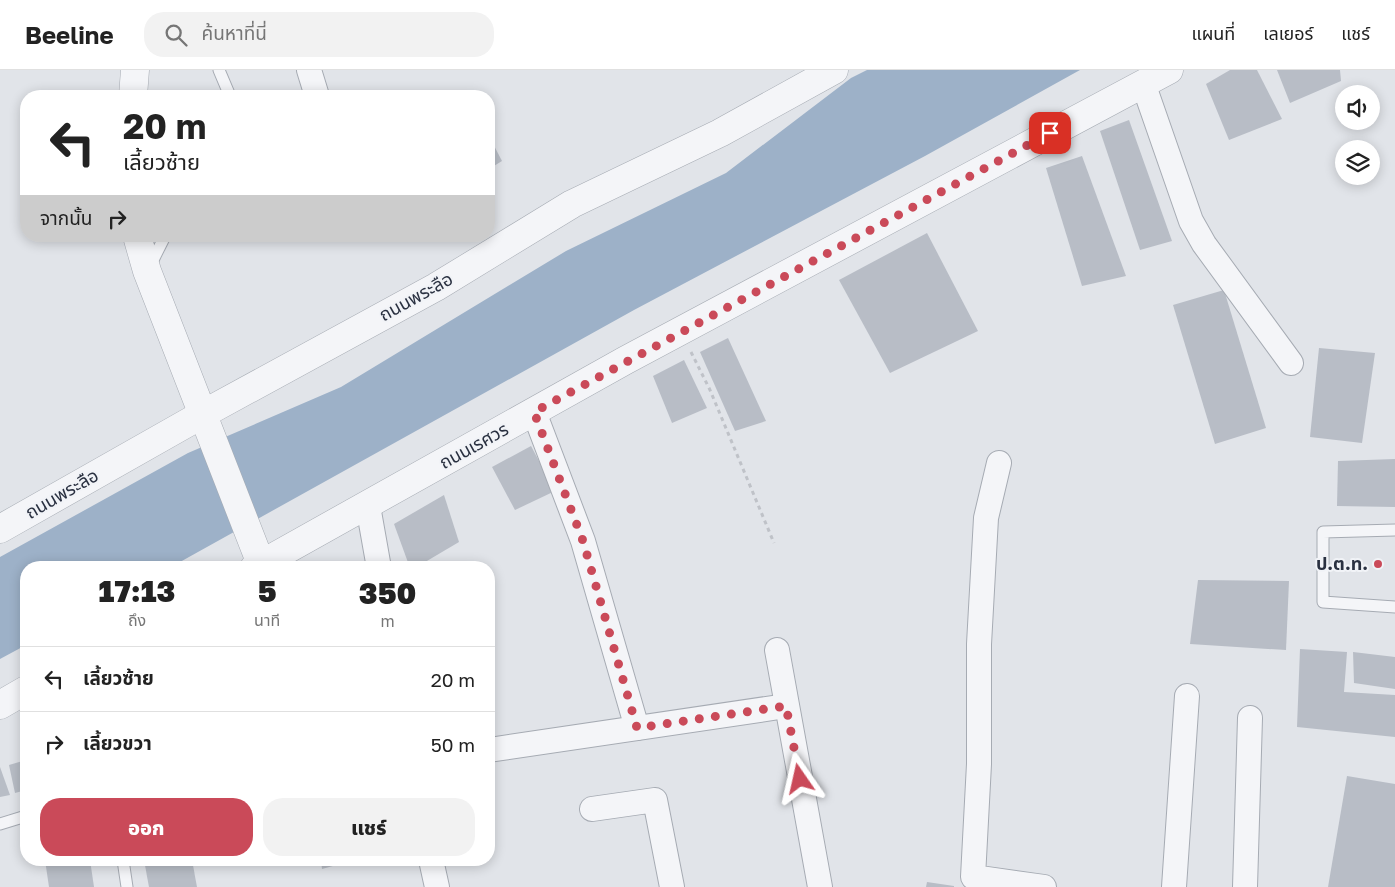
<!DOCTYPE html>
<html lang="th">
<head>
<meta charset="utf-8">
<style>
	:root { --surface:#fff; --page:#f2f2f2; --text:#222; --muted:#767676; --line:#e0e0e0; --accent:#ca4a59 }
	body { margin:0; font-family:"Golos Text","Noto Sans Thai",sans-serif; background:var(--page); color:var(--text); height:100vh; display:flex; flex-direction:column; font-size:19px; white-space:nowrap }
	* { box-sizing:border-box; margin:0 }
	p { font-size:16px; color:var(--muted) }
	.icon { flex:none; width:28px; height:28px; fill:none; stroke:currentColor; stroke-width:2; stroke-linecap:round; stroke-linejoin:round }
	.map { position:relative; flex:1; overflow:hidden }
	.sheet { position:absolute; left:20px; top:491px; width:475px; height:305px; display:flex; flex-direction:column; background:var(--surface); border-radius:20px; box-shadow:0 2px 12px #0003 }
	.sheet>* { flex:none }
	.hud { position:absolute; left:20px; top:20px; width:475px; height:152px; border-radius:20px; box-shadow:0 2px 12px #0003; background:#fff; color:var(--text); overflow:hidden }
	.buttons { position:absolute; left:1335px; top:15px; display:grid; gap:10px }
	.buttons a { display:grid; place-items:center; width:45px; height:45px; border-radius:50%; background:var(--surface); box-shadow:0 2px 12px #0003; font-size:25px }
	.pin { position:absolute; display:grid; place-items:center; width:42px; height:42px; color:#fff; margin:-21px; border-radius:10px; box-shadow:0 2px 8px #0006 }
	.me { position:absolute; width:55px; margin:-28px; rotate:349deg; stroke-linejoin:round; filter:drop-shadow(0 0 4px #0008) }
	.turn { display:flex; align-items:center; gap:18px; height:105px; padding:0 20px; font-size:22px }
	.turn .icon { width:65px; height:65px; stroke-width:2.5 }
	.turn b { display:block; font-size:35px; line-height:42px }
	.then { display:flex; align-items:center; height:48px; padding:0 20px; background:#0003; gap:10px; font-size:19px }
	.eta { display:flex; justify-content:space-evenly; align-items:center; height:85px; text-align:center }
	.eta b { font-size:30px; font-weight:800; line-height:35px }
	.action { display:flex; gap:10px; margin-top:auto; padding:10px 20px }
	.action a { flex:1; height:58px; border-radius:20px; background:var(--accent); color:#fff; font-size:20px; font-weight:800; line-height:58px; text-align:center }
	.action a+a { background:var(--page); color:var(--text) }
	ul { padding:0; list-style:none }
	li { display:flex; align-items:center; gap:15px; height:65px; padding:0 20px; border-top:1px solid var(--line) }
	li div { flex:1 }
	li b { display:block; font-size:19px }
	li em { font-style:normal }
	header { display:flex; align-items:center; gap:30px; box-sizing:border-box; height:70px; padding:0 25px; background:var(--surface); border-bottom:1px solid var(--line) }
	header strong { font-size:24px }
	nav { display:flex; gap:28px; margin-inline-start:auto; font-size:18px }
	.search { width:350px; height:45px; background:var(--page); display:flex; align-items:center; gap:12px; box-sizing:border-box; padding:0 18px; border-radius:20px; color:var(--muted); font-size:19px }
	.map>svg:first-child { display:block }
</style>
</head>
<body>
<header>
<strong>Beeline</strong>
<div class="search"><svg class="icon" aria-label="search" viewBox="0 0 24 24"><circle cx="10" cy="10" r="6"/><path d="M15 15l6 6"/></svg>ค้นหาที่นี่</div>
<nav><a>แผนที่</a><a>เลเยอร์</a><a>แชร์</a></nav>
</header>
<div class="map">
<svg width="1395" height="817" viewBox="0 0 1395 817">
	<rect width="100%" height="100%" fill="#e1e4e9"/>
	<path fill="#9db1c8" d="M867 0H1080L925 86 634 240 171 497 26 498V575L0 589V487L188 383 341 317 566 181 726 103 851 8Z"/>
	<g fill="#b8bdc6">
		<path d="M1230 0H1257L1282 49 1229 70 1206 14Z"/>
		<path d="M1277 0H1340L1341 11 1290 33Z"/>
		<path d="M1129 50 1172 171 1140 180 1100 61Z"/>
		<path d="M489 66 502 91 489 99Z"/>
		<path d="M1082 86 1126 206 1082 216 1046 98Z"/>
		<path d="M927 163 978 261 890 303 839 210Z"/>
		<path d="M1224 220 1266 358 1215 374 1173 235Z"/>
		<path d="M728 268 766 351 735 361 700 282Z"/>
		<path d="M1319 278 1375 283 1362 373 1310 367Z"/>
		<path d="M684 290 707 338 672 353 653 306Z"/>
		<path d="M531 376 555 421 515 440 492 397Z"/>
		<path d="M1395 389V437L1337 436 1338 391Z"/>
		<path d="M444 425 459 472 415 498H410L394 454Z"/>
		<path d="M1198 510 1289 511 1286 580 1190 574Z"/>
		<path d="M1300 579 1347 582 1344 622 1395 625V667L1297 657Z"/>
		<path d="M1353 582 1395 587V619L1354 613Z"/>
		<path d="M26 690V720L15 723 9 695Z"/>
		<path d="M0 697 10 725 0 727Z"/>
		<path d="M1347 706 1395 714V817H1328Z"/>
		<path d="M45 790H90L94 817H49Z"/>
		<path d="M144 790H192L197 817H149Z"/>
		<path d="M321 790H351V791L322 799Z"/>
		<path d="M927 812 954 816V817H926Z"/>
	</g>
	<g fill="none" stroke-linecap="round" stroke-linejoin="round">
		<defs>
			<g id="service">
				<path d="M219 0 230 26"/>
				<path d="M150 196 165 166"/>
				<path d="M1395 460 1323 462V532L1395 537"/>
				<path d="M0 754 26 746"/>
				<path d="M123 790 127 817"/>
			</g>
			<g id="minor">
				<path d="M309 0 317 26"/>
				<path d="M1143 13 1191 151 1204 174 1291 293"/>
				<path d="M534 342 583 471 637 658"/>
				<path d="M999 393 986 448 979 574V694L973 807 1044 817"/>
				<path d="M368 436 379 498"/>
				<path d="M777 580 820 817"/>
				<path d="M489 680 786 636"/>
				<path d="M592 739 655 730 672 817"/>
				<path d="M431 790 437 817"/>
				<path d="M1174 817 1187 626"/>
				<path d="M1245 817 1250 648"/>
			</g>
			<g id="tertiary">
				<path d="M133 26 135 0"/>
				<path d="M137 166 147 201 261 494"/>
				<path d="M0 459 203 344 436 217 572 134 720 63 834 0"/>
				<path d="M254 498 626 290 1169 0"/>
				<path d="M0 635 26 620"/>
			</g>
		</defs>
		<use href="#service" stroke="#a6abb3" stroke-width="13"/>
		<use href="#minor" stroke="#a6abb3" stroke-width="26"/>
		<use href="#tertiary" stroke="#a6abb3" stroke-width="29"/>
		<path stroke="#bfc2c8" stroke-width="3" stroke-dasharray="4 4" stroke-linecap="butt" d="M691 282 710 320 774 473"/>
		<use href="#service" stroke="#f4f5f8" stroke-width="11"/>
		<use href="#minor" stroke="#f4f5f8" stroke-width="24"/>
		<use href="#tertiary" stroke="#f4f5f8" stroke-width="28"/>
	</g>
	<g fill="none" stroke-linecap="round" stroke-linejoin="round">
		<path stroke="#ca4a59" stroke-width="9" stroke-dasharray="0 16.2" d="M800 709 786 636 637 658 583 471 534 342 1050 63"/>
	</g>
	<circle fill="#ca4a59" stroke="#f1f3f7" stroke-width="2" cx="1378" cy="494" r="5"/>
	<g text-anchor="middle" stroke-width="4" stroke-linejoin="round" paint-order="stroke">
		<g font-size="18" fill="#2a3141" stroke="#f1f3f7">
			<text transform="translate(416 227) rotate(-29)" y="6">ถนนพระลือ</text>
			<text transform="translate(474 376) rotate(-29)" y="6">ถนนเรศวร</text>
			<text transform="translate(62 424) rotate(-30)" y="6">ถนนพระลือ</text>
		</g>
		<g font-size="18" font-weight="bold" fill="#2a3141" stroke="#f1f3f7" text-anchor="end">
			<text x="1368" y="500">ป.ต.ท.</text>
		</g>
	</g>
</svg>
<div class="buttons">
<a><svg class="icon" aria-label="sound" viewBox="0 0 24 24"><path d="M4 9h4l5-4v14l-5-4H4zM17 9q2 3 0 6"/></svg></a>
<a><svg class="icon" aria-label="layers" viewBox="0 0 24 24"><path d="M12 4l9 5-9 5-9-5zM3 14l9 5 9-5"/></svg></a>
</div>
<div class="pin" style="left:1050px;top:63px;background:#d93025"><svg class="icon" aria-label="arrive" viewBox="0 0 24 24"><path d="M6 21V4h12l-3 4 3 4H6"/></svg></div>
<svg class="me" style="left:800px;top:709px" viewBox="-20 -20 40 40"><path d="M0-17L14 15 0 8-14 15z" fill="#ca4a59" stroke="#fff" stroke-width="4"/></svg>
<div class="hud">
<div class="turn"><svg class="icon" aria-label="left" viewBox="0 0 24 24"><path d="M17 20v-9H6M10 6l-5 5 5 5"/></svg><div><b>20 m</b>เลี้ยวซ้าย</div></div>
<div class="then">จากนั้น<svg class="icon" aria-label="right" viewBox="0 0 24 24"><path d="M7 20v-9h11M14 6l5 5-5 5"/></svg></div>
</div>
<section class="sheet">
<div class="eta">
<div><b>17:13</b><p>ถึง</p></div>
<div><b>5</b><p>นาที</p></div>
<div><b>350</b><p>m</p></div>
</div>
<ul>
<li><svg class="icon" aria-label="left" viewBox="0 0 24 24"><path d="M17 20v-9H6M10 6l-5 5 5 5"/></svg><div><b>เลี้ยวซ้าย</b></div><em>20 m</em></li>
<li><svg class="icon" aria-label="right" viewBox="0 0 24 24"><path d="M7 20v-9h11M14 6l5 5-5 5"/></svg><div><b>เลี้ยวขวา</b></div><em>50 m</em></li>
</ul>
<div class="action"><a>ออก</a><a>แชร์</a></div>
</section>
</div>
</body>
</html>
